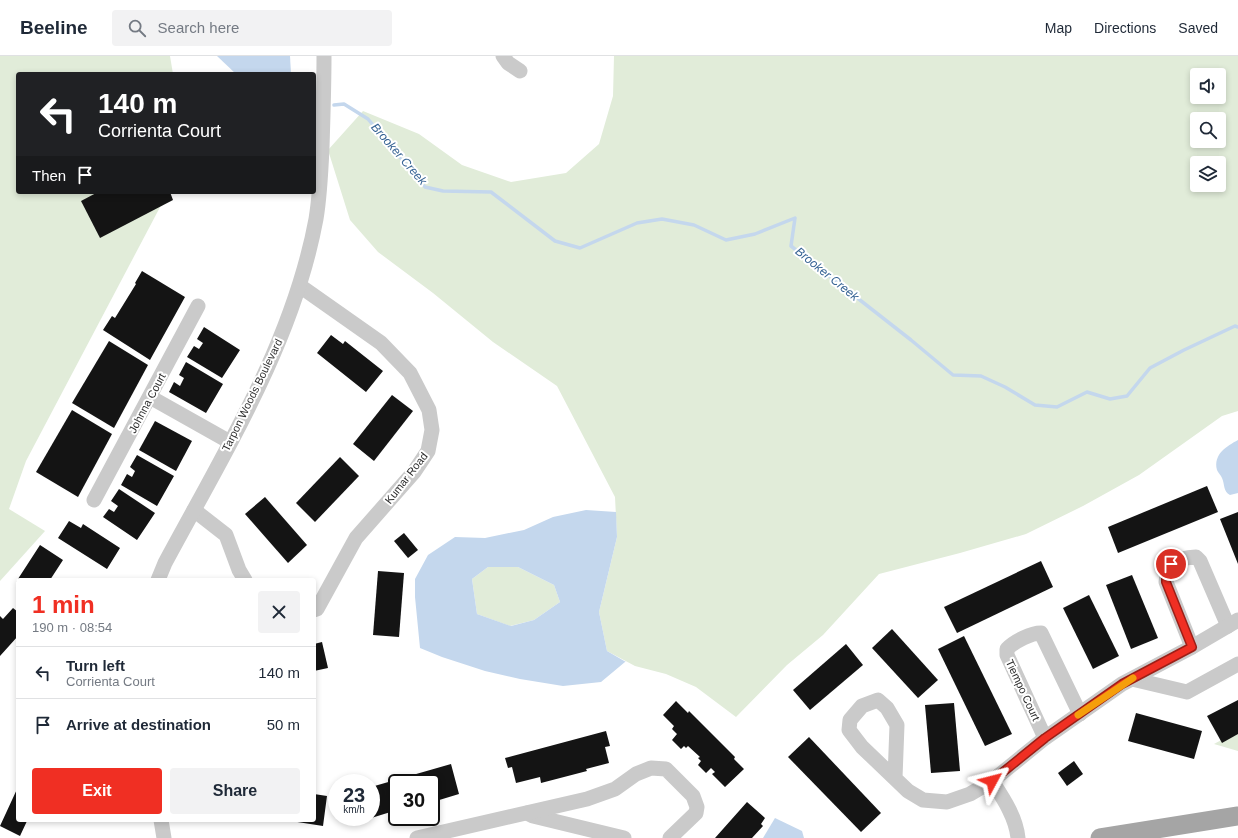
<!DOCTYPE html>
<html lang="en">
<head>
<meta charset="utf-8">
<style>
	:root { --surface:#fff; --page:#f2f2f3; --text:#1f2937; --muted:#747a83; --line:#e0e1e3; --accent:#f02f23 }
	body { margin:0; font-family:Arial,sans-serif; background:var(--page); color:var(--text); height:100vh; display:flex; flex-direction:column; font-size:15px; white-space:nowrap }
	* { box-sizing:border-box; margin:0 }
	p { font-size:13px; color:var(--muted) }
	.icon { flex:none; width:22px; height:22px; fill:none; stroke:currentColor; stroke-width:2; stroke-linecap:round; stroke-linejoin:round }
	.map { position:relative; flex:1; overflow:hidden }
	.sheet { position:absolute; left:16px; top:522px; width:300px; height:244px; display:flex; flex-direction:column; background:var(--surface); border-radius:4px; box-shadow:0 2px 6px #0003 }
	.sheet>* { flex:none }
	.top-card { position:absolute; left:16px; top:16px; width:300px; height:122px; border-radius:4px; box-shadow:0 2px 6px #0003; background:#202124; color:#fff; overflow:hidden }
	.controls { position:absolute; left:1190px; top:12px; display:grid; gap:8px }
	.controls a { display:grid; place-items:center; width:36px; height:36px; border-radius:4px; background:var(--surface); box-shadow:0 2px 6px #0003; font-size:20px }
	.speed { position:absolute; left:328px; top:718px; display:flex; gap:8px; font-size:20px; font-weight:700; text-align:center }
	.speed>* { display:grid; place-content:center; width:52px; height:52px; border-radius:50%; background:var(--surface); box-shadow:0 2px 6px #0003; line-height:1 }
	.speed small { font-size:10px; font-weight:400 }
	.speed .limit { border:2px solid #111; border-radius:6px; background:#fff; color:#111 }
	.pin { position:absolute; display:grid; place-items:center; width:34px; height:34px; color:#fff; margin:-17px; border:2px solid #fff; border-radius:50%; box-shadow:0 1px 4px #0007 }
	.me { position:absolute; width:44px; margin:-22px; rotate:52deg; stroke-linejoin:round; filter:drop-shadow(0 0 3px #0008) }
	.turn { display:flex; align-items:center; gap:14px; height:84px; padding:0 16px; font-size:18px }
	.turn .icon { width:52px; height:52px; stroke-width:2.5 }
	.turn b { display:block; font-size:28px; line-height:34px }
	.then { display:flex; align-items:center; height:38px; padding:0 16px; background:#0003; gap:8px; font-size:15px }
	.round { display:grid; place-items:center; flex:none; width:42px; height:42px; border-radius:4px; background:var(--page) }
	.summary { display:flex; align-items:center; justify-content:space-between; height:68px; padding:0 16px }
	h1 { font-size:24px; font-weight:700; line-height:30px; color:var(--accent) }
	.primary-button { display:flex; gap:8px; margin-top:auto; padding:8px 16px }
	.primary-button a { flex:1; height:46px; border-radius:4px; background:var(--accent); color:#fff; font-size:16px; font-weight:700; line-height:46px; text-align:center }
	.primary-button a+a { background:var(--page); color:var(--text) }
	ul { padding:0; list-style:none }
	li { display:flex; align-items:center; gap:12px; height:52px; padding:0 16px; border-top:1px solid var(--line) }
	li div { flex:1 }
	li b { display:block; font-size:15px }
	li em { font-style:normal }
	header { display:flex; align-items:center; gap:24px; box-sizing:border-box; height:56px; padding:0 20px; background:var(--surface); border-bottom:1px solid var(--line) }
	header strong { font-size:19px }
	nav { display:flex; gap:22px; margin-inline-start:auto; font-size:14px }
	.search { width:280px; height:36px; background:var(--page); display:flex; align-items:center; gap:10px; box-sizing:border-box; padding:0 14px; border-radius:4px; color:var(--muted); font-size:15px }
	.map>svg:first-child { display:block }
</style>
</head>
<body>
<header>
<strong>Beeline</strong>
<div class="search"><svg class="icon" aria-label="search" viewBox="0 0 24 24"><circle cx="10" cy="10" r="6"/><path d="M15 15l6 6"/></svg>Search here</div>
<nav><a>Map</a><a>Directions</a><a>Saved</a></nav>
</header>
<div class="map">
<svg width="1238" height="782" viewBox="0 0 1238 782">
	<rect width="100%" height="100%" fill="#fff"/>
	<g fill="#e1ecd9" fill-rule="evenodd">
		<path d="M0 0H170L173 18H18V136H168L26 405 9 453 45 475 0 525Z"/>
		<path d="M614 0H1238V355L1222 360 1139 419 1083 450 1026 478 960 497 879 518 823 579 787 609 736 661 696 631 666 618 635 610 607 595 599 556 617 481 615 441 557 330 493 286 433 237 378 196 350 164 328 94 363 55 419 78 462 109 511 126 566 117 599 88 613 40ZM1197 19H1219V41H1197ZM1197 63H1219V85H1197ZM1197 107H1219V129H1197Z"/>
		<path d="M488 511H518L554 529 560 546 534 564 510 570 477 558 472 523Z"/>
		<path d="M1238 675V695L1214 688Z"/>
	</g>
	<g fill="#c4d7ed" fill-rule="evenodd">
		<path d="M217 0H290L291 18H236Z"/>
		<path d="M1238 384V437L1230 439C1223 435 1225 429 1222 422 1221 419 1218 417 1217 414 1213 398 1227 390 1238 384Z"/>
		<path d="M586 454 616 456 617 481 599 556 607 595 626 606H625L601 626 563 630 520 623 485 615 442 601 420 592 415 541V523L428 499 455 481 485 482 524 474 553 461ZM488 511H518L554 529 560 546 534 564 511 570 477 558 472 523Z"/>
		<path d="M775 762 802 775 804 782H763Z"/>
	</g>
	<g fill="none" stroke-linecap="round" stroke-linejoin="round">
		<path stroke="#c4d7ed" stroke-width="3.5" d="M334 49 344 48 368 63 425 131 443 135 491 136 555 185 580 192 637 167 662 163 694 169 726 184 755 178 795 162 791 190 911 284 953 319 981 320 1005 331 1035 349 1057 351 1087 336 1110 343 1127 340 1150 312 1184 294 1235 270 1238 271"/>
	</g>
	<g fill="#141414">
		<path d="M98 136H170L173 144 100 182 81 145Z"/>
		<path d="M142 215 185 241 150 304 103 274 112 260 115 262 136 228 135 227Z"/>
		<path d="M204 271 240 294 222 322 187 301 194 290 199 293 203 287 197 283Z"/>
		<path d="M331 279 343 288 345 285 383 315 366 336 317 297Z"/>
		<path d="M109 285 148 309 114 372 72 347Z"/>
		<path d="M186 306 223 328 206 357 169 336 174 326 180 330 184 322 179 319Z"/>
		<path d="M392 339 413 355 374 405 353 388Z"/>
		<path d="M72 354 112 378 78 441 36 416Z"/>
		<path d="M155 365 192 385 176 415 139 394Z"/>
		<path d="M137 399 174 420 157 450 121 429 127 418 132 421 135 415 130 411Z"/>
		<path d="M340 401 359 420 315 466 296 447Z"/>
		<path d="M1207 430 1218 456 1118 497 1108 471Z"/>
		<path d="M119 433 155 457 137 484 103 461 109 453 114 456 118 450 111 445Z"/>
		<path d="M265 441 307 489 288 507 245 458Z"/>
		<path d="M1238 456V508L1220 463Z"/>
		<path d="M69 465 81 472 83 468 120 492 107 513 58 482Z"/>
		<path d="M404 477 418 494 408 502 394 485Z"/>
		<path d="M40 489 63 504 50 524H18V527L16 526Z"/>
		<path d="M1041 505 1053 531 957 577 944 551Z"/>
		<path d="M378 515 404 517 399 581 373 579Z"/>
		<path d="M1132 519 1158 582 1131 593 1106 529Z"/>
		<path d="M1089 539 1119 600 1093 613 1063 552Z"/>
		<path d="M13 552 18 556V580L0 600V560L3 563Z"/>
		<path d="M892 573 938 624 918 642 872 592Z"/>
		<path d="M964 580 1012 678 985 690 938 593Z"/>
		<path d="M322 586 328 612 314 615V588Z"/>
		<path d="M846 588 863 609 810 654 793 634Z"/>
		<path d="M1238 644V678L1222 687 1207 660Z"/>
		<path d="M676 645 688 657 689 655 735 701 734 703 744 713 725 731 712 718 715 716 711 712 706 717 698 709 701 705 698 702 700 701 688 690 686 692 684 690 681 693 672 684 677 678 672 673 674 670 663 659Z"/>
		<path d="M954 647 960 715 931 717 925 649Z"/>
		<path d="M1136 657 1202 675 1194 703 1128 685Z"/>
		<path d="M606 675 610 690 605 691 609 707 586 713 587 715 541 727 540 721 516 727 512 711 508 712 505 702Z"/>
		<path d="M809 681 881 757 861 776 788 701Z"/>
		<path d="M1074 705 1083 718 1067 730 1058 717Z"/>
		<path d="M451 708 459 738 436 745V748L431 749V727H397V754L368 763 367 761H371V731Z"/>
		<path d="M18 731V764H29L28 766 27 765 20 780 0 770Z"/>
		<path d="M314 738 327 740 323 770 291 765 314 764Z"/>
		<path d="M747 746 765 762 761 768 763 770 752 782H715Z"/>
	</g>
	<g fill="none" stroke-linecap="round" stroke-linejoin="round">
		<g stroke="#cacaca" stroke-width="15">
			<path d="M503 0 508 7 520 15"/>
			<path d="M300 230 381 287 410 317 429 354 432 374 428 395 414 416 356 482 317 553 314 554"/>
			<path d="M150 341 230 386"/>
			<path d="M94 444 198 250"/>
			<path d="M194 454 226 479 239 514 245 524"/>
			<path d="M158 524 165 507C224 397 293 287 316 163 320 139 321 114 322 91 323 60 324 30 324 0"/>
			<path d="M1192 591 1166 526C1167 506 1177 502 1196 501L1200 505 1228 570"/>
			<path d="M1132 623 1187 636 1238 608"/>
			<path d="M1045 682 1007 599V593C1015 585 1031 577 1041 577L1080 658"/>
			<path d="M895 722 897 669 887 652 878 644 862 650 850 664 849 674 862 691 908 735 923 744 947 746 970 738 992 725 1045 682 1122 628 1192 591 1238 564"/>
			<path d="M992 725C1003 742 1016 761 1018 782"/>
			<path d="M527 757 533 760 624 782"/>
			<path d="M161 764 164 782"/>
			<path d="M417 782 587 743 615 733 636 718 651 712 666 713 693 740 697 751 696 757 670 782"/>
		</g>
		<path stroke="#a5a5a5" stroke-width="19" d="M1100 782 1238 760"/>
	</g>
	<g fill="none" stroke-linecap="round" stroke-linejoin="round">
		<defs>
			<path id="route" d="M992 725 1045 682 1122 628 1192 591 1166 526V514L1171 508"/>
		</defs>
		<use href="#route" stroke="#9c1f17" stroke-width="10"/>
		<use href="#route" stroke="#f02f23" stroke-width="7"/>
		<path stroke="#f59e0b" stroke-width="7" d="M1078 659 1133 622"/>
	</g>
	<g text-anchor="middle" stroke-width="4" stroke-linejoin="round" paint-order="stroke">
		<g font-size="11" fill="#2d2d2d" stroke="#fff">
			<text transform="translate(252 339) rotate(-64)" y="4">Tarpon Woods Boulevard</text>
			<text transform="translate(147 347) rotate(-62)" y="4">Johnna Court</text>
			<text transform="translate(406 422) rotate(-52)" y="4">Kumar Road</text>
			<text transform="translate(1023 634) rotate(65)" y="4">Tiempo Court</text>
		</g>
		<g font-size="12" font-style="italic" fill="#366394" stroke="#fff">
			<text transform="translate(399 98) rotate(49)" y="4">Brooker Creek</text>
			<text transform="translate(827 218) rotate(39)" y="4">Brooker Creek</text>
		</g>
	</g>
</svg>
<div class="controls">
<a><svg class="icon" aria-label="sound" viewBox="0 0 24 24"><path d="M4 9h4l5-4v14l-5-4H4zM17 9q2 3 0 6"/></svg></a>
<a><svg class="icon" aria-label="search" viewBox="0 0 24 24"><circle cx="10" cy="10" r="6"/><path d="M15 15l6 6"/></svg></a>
<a><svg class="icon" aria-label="layers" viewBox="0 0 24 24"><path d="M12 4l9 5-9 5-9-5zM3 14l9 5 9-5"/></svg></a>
</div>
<div class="speed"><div>23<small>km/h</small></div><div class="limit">30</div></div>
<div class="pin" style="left:1171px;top:508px;background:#d93025"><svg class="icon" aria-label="arrive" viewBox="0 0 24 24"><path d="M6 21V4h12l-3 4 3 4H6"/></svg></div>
<svg class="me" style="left:992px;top:725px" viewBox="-20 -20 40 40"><path d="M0-17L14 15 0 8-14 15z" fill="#f02f23" stroke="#fff" stroke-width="4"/></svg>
<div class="top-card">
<div class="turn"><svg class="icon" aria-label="left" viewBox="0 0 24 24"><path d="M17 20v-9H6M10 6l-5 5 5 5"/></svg><div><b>140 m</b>Corrienta Court</div></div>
<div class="then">Then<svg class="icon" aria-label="arrive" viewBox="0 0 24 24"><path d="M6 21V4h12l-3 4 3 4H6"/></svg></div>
</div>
<section class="sheet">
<div class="summary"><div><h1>1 min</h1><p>190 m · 08:54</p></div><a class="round"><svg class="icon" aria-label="close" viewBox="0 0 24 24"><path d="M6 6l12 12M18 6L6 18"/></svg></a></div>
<ul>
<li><svg class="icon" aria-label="left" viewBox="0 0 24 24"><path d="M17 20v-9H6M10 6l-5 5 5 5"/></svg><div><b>Turn left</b><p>Corrienta Court</p></div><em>140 m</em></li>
<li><svg class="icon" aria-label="arrive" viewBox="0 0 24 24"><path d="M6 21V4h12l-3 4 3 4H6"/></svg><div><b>Arrive at destination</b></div><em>50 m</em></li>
</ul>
<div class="primary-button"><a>Exit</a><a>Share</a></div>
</section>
</div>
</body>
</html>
